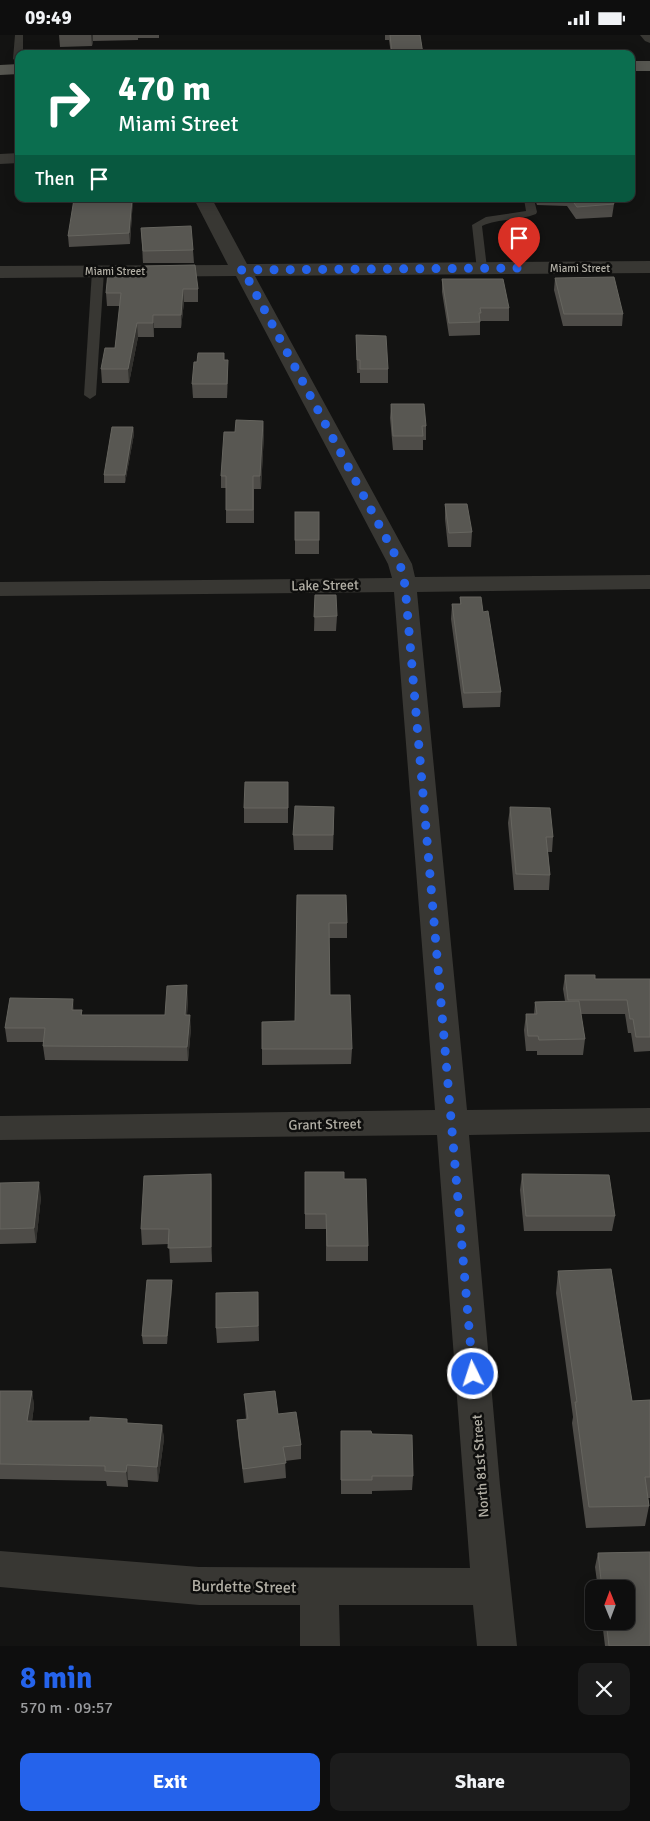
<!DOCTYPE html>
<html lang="en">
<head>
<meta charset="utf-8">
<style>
	:root { --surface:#0e0e0e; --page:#1c1c1c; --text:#f1f3f6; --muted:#9b9c9e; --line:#2e2e2e; --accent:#2563eb }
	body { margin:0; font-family:Signika,sans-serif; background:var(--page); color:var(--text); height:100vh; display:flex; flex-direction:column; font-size:19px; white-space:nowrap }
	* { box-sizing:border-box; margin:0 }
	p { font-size:16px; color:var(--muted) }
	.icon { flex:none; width:28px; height:28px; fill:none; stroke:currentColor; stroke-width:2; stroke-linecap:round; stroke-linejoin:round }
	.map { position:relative; height:1611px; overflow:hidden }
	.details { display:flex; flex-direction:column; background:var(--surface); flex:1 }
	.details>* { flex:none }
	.hud { position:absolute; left:15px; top:15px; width:620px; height:152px; border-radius:10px; box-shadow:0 2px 12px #0003,0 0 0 1px var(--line); background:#0b6e4f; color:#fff; overflow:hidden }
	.needle { width:32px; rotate:359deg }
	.tools { position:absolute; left:585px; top:1545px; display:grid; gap:10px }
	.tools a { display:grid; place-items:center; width:50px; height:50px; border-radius:10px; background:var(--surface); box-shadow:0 2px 12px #0003,0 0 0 1px var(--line); font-size:25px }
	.pin { position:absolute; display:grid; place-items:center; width:42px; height:42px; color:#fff; margin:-51px -21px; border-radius:50% 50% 50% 0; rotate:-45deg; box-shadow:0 0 5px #0007 }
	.pin .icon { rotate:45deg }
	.me { position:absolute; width:55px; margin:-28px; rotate:356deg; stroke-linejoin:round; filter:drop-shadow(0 0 4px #0008) }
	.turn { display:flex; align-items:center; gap:18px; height:105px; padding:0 20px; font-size:22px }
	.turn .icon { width:65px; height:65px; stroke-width:2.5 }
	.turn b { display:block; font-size:35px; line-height:42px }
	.then { display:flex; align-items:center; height:48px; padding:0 20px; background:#0003; gap:10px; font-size:19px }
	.round { display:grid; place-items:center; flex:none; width:52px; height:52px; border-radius:10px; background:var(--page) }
	.overview { display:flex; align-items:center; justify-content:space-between; height:85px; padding:0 20px }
	h1 { font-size:30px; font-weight:700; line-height:38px; color:var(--accent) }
	.button { display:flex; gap:10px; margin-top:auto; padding:10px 20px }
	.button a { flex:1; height:58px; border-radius:10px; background:var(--accent); color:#fff; font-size:20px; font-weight:700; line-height:58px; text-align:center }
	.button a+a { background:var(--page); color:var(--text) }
	.status { display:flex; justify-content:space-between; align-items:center; height:35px; padding:0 25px; background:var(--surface); direction:ltr }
	.status svg { height:14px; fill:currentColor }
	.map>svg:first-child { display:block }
</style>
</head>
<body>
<div class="status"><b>09:49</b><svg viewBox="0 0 49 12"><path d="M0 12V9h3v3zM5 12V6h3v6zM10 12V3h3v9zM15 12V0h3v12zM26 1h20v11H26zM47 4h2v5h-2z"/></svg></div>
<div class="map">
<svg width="650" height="1611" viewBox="0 0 650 1611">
	<rect width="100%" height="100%" fill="#131312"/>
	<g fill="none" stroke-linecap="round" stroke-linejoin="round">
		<g fill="#383733" fill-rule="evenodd">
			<path d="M15 0H23V19H19L18 27 13 24Z"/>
			<path d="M524 164H534L537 177 536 179C519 186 498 183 482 191L487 233 481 236 477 235 472 190 486 182 526 176Z"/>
			<path d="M98 233 104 236 96 360 90 364 84 360 92 236Z"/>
		</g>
		<g fill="#383733" fill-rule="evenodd">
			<path d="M640 0H650V8L645 6Z"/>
			<path d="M19 118V128L0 129V119Z"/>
			<path d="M194 164H212L247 229 650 226V238L255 241 412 529 415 542 650 540V554L417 557 467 1075 650 1073V1097L469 1100 500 1450 517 1611H477L473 1570H339L340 1611H300V1570H199L0 1552V1516L199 1532 470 1533 437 1100 0 1105V1081L435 1075 394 557 0 561V547L392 543 388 529 236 241 0 243V231L228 230Z"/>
		</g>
		<g fill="#565650" fill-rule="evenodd">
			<rect x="631" y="26" width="19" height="10"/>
			<path d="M19 29V39L0 40V30Z"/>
		</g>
	</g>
	<g fill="#4e4c48">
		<path d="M59 0H159V3H138V5L93 6 92 11 60 12Z"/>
		<path d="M385 0H420L423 19H391L389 5H385Z"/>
		<path d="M133 164 130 209 69 212 68 201Z"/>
		<path d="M535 164H612L614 169 612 182 576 184 567 171 537 170Z"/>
		<path d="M141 193 193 215 194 228H143Z"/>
		<path d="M108 237 198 254V267H184L181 293H154V302H138L129 348H102L101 334 115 313 120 271H107L106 258Z"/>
		<path d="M555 243 623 279 622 291H563L554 255Z"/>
		<path d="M442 244 509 273V286H480V300L449 301 442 257Z"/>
		<path d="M356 300 388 334V348H360V338H357Z"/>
		<path d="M225 325 228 339 227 363H193L192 349Z"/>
		<path d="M391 369 426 391V405H423V415H393L390 383Z"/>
		<path d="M263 386 264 398 261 454H254V488H226V453H221V441L235 397Z"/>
		<path d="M133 392 134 399 125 448H104V440Z"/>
		<path d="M445 469 472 497 471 512H448L445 484Z"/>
		<path d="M319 492V519H295V505Z"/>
		<path d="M315 560 337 581 336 596H314Z"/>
		<path d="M460 562 483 577 501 657 500 672 463 673 451 584 452 569H460Z"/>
		<path d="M288 747V788H244V773Z"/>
		<path d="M510 772 553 802 552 817H548L550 840 549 855H514L508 788Z"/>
		<path d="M334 787 333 815H294L293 800Z"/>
		<path d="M297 860 347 888V903H329L330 960 352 1014 351 1029 262 1030V1014L295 986Z"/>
		<path d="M565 940 595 944H650V1016L634 1017 631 998H628L625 979H581L585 1004 583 1020H537V1016H526L524 995 526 979H534L535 967 565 966 563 954Z"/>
		<path d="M188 964 187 980 191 993 188 1026 45 1025 43 1011 44 1007H7L5 993 74 975H82V980H165Z"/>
		<path d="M305 1137 344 1144 368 1211V1226H326V1194H305Z"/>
		<path d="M211 1139 212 1154V1227L170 1228 169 1209 142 1210 141 1194Z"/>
		<path d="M522 1139 615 1181 612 1196H524L520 1155Z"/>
		<path d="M0 1148 41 1162 36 1208 0 1209Z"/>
		<path d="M558 1236 632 1366 650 1365V1463H648L649 1471 645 1491 586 1493 572 1388 573 1382 556 1258Z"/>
		<path d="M172 1245V1253L167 1309H143L142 1301Z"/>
		<path d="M258 1257 259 1306 217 1308 216 1293Z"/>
		<path d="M32 1356 34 1371 32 1386H90L127 1384V1388L162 1390 164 1404 158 1447 128 1445V1452L107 1451 106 1446 0 1444V1358Z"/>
		<path d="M244 1359 278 1379 301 1410V1424L285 1426 286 1443 244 1448 238 1400 237 1385 246 1384Z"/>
		<path d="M341 1396 372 1399 413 1441 412 1455 372 1456V1459H341Z"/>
		<path d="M650 1517V1611H605L602 1586H626V1554H598L595 1532 598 1518Z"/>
	</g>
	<g fill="#32312e">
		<path d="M91 0H93V6L92 11Z"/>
		<path d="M132 164H133L130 209 129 198Z"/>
		<path d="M183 254 184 267 181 293V280Z"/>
		<path d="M153 280 154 293V302L153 288Z"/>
		<path d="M137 288 138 302 129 348 128 334Z"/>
		<path d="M228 325V339L227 363V349Z"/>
		<path d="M263 386 264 398 261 454 260 441Z"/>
		<path d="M133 392 134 399 125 448V440Z"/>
		<path d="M187 950 188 964 186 993 185 980Z"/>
		<path d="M73 964 74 978 72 975Z"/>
		<path d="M190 980 191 993 188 1026 187 1012Z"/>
		<path d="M211 1139 212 1154V1227L211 1212Z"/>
		<path d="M39 1147 41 1162 36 1208 34 1193Z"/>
		<path d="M172 1245V1253L167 1309V1301Z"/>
		<path d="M32 1356 34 1371 30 1401 27 1386Z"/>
		<path d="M162 1390 164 1404 158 1447 157 1432Z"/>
		<path d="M127 1430 128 1445V1452L126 1437Z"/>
	</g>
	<g fill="#585752" stroke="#66655f">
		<path d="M390 0H420L423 19H392Z"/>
		<path d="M74 164H132L129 198 68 201Z"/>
		<path d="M571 164H612L614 169 577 172Z"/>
		<path d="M191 191 193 215 143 216 141 193Z"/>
		<path d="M195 230 198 254H183L181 280H153V288H137L128 334H101L105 313H115L121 258H106L108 237 144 236V231Z"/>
		<path d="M614 242 623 279H564L555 243Z"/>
		<path d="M442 244H503L509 273H480L481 278H479L480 287 449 288Z"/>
		<path d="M356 300 386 301 388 334H360V325H357Z"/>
		<path d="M198 318H224V325H228L227 349H192L194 327H197Z"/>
		<path d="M391 369H424L426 391H422L423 401H393Z"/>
		<path d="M236 385 263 386 260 441H253V475H226V441H221L224 397H235Z"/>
		<path d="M112 392H133L125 440H104Z"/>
		<path d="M445 469H467L472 497 449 498Z"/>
		<rect x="295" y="477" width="24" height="28"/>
		<path d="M315 560H336L337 581 314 582Z"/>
		<path d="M460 562H481L483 577 488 576 501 657 464 658 452 569H461Z"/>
		<path d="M245 747H288V773H244Z"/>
		<path d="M295 771 334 772 333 800H293Z"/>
		<path d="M510 772 550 773 553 802H546L550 840 516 839Z"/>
		<path d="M297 860H346L347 888H329L330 960H350L352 1014H262V987L295 986Z"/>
		<path d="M565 940H595V944H650V1002H636L633 984H630L627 965H568Z"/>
		<path d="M187 950 185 980H190L187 1012 43 1011 45 993H5L10 963 73 964 72 975H82L81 980H165L167 951Z"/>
		<path d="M579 966 585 1004 539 1005 538 1001H528L526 979H537L535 967Z"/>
		<path d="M305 1137H344V1144H366L368 1211H327L326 1179H305Z"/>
		<path d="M211 1139V1212L168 1213 169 1194H141L144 1141Z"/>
		<path d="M522 1139 609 1140 615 1181H526Z"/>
		<path d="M39 1147 34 1193 0 1194V1148Z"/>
		<path d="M611 1234 632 1366 650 1365V1442H645L649 1471 589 1472 575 1367H577L558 1236Z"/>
		<path d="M147 1245H172L167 1301H142Z"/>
		<path d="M258 1257V1291L216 1293V1258Z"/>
		<path d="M0 1356H32L27 1386H90V1382L127 1384V1388L162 1390 157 1432 127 1430 126 1437 105 1436V1431L0 1429Z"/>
		<path d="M275 1356 278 1379 296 1377 301 1410 283 1412 286 1428 243 1434 237 1385 248 1384 244 1359Z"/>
		<path d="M341 1396H371L372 1399 412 1400 413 1441H372V1445H341Z"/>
		<path d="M650 1517V1611H609L606 1586H626V1554H602L598 1518Z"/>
	</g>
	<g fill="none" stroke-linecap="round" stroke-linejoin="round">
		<path stroke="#2563eb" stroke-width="9" stroke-dasharray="0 16.2" d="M473 1339 405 550 400 529 248 244 240 235 519 233"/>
	</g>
	<g text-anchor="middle" stroke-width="5" stroke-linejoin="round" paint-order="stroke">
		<g font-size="11" fill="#b2afa5" stroke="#0e0e0d">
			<text x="580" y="237">Miami Street</text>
			<text x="115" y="240">Miami Street</text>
		</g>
		<g font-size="14" fill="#b2afa5" stroke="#0e0e0d">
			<text transform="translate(325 550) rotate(-1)" y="5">Lake Street</text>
			<text transform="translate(325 1089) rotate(-1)" y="5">Grant Street</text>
			<text transform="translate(480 1431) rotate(-94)" y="5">North 81st Street</text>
		</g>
		<g font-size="16" fill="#b2afa5" stroke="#0e0e0d">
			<text transform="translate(244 1551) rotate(1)" y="6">Burdette Street</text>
		</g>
	</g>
</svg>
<div class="tools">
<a><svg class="needle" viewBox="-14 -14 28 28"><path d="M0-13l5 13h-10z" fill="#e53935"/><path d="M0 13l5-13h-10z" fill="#9b9c9e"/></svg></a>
</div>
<div class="pin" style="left:519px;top:233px;background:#d93025"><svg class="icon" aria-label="arrive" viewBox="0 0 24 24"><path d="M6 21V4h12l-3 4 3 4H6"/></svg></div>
<svg class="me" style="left:473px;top:1339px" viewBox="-20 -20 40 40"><circle r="17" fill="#2563eb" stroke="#fff" stroke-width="3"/><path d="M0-11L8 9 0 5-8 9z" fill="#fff"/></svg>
<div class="hud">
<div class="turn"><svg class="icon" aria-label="right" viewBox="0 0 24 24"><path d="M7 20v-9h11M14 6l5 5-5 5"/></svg><div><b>470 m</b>Miami Street</div></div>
<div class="then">Then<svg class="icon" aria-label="arrive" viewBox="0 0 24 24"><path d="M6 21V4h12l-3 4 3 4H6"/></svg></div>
</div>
</div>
<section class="details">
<div class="overview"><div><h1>8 min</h1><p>570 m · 09:57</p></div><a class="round"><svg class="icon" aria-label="close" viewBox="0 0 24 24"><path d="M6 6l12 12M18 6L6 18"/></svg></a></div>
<div class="button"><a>Exit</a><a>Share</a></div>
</section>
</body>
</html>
